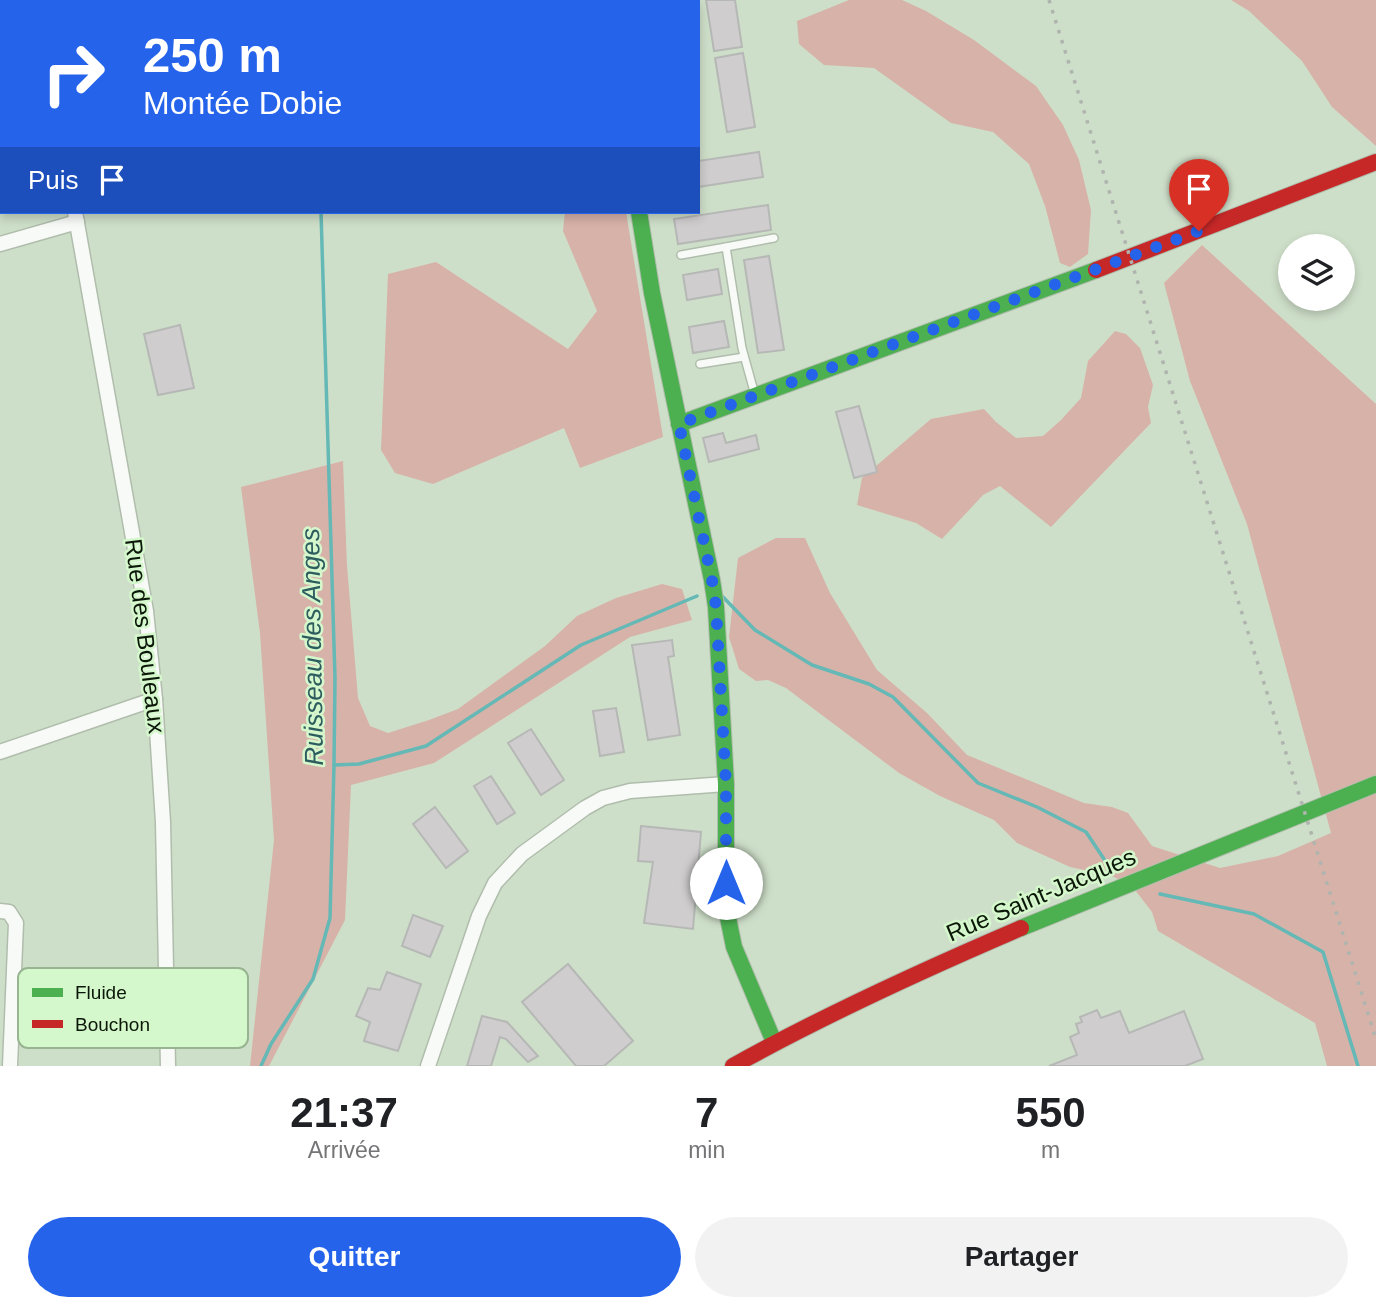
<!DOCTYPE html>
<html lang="fr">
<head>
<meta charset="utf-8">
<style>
	:root { --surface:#fff; --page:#f2f2f2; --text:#202124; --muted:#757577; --accent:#2563eb }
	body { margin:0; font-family:Arial,sans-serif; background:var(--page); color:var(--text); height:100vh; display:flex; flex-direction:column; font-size:26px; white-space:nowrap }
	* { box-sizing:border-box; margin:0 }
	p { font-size:23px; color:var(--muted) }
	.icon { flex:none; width:38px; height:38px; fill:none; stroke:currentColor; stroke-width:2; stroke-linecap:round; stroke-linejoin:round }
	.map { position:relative; height:1066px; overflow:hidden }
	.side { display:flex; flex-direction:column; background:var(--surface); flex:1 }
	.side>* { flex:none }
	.top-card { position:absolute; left:0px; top:0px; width:700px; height:214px; box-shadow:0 4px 10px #0003; background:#2563eb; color:#fff; overflow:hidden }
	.tools { position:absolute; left:1278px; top:234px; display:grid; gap:14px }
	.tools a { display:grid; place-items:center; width:77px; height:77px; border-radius:50%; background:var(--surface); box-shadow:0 4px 10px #0003; font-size:35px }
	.pin { position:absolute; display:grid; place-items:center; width:60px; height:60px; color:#fff; margin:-72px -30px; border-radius:50% 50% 50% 0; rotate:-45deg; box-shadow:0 0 7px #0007 }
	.pin .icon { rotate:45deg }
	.me { position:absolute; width:77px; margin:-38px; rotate:0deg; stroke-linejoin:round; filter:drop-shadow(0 0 5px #0008) }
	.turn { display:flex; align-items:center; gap:24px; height:147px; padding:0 28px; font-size:32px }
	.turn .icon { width:91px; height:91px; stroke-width:2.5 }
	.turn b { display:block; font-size:49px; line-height:60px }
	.then { display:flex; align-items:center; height:66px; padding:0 28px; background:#0003; gap:14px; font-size:26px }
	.eta { display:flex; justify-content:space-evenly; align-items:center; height:119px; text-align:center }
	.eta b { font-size:42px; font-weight:800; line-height:49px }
	.action { display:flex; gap:14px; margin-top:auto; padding:14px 28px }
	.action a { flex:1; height:80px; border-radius:42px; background:var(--accent); color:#fff; font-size:28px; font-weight:800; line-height:80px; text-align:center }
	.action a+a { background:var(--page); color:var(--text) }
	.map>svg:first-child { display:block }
</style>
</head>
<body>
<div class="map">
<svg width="1376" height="1066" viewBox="0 0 1376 1066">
	<rect width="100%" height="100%" fill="#cedfc9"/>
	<g fill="#d7b2a9">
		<path d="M849 0H902L926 11 974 40 1036 86 1063 125 1079 160 1091 210 1088 254 1070 267 1060 263 1045 206 1029 164 993 132 951 123 874 68 824 65 799 44 797 21Z"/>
		<path d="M1231 0H1376V146L1332 107 1302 61 1249 11Z"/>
		<path d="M565 212H626L663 437 580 468 564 428 433 484 395 473 381 450 388 274 436 262 568 349 597 311 563 231Z"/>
		<path d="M1202 245 1376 404V1066H1327L1315 1023 1158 931 1152 912 1132 886 1112 876 1070 867 1017 843 994 820 940 796 899 773 786 688 768 680 756 681 739 669 729 637 738 558 776 538H805L830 593 877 670 927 713 967 755 1084 803 1112 807 1128 813 1152 846 1220 868 1278 856 1331 833 1247 524 1190 381 1164 283Z"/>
		<path d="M1115 331 1126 334 1140 348 1153 385 1148 407 1151 423 1051 527 1000 486 983 495 942 539 916 523 857 505 862 478 931 419 984 409 996 422 1016 438 1043 436 1061 420 1081 398 1088 361Z"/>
		<path d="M343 461 347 566 358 698 370 726 388 733 429 720 458 709 545 646 577 616 616 598 662 584 682 589 692 620 630 637 434 763 351 785 345 920 269 1066H250L274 840 260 633 241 487Z"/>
	</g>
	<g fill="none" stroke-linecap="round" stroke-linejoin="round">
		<g stroke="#64b8b5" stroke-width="3.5">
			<path d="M315 0V2"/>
			<path d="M722 596 755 630 812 665 869 684 893 697 978 783 1037 807 1086 832 1106 862"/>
			<path d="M334 765 359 764 426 746 581 645 697 596"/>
			<path d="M1160 894 1254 914 1323 952 1358 1066"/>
			<path d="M261 1066 271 1044 313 979 330 918 334 765 335 678 321 212"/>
		</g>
	</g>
	<g fill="#cfcdce" stroke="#b6b8b6" stroke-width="2">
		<path d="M706 0H735L742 47 714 51Z"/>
		<path d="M743 53 755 127 727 132 715 58Z"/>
		<path d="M759 152 763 177 698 187V161Z"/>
		<path d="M768 205 771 230 678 244 674 219Z"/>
		<path d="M769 256 784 350 758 353 744 260Z"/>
		<path d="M718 269 722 294 687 300 683 275Z"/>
		<path d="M724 321 729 347 693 353 689 327Z"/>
		<path d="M180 325 194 388 158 395 144 334Z"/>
		<path d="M859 406 877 472 854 478 836 412Z"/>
		<path d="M723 433 726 443 756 435 759 449 709 462 703 438Z"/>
		<path d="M672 640 674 656 668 657 680 735 648 740 632 645Z"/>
		<path d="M616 708 624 752 600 756 593 711Z"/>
		<path d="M531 729 564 780 541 795 508 743Z"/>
		<path d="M491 776 515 813 497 824 474 786Z"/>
		<path d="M435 807 468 851 446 868 413 824Z"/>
		<path d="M641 826 701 832 693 929 644 923 653 862 638 861Z"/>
		<path d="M413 915 443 926 430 957 402 946Z"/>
		<path d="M568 964 633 1041 604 1066H576L522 1002Z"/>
		<path d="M387 972 421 984 398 1051 364 1041 370 1022 356 1016 368 988 380 990Z"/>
		<path d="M1097 1010 1101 1018 1120 1011 1129 1033 1184 1011 1203 1059 1185 1066H1049L1077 1055 1070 1037 1079 1033 1076 1024 1082 1022 1080 1017Z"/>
		<path d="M482 1016 507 1022 538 1056 528 1062 506 1039 500 1037 491 1066H467Z"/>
	</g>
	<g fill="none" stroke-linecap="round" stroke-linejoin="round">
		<defs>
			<g id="lane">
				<path d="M681 255 726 247"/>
				<path d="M700 364 744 357"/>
				<path d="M755 395 742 348 726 247 774 238"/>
			</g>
			<g id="street">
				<path d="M33 0V2"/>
				<path d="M75 212 146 611 155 699 163 822 168 1066"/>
				<path d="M0 244 77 222"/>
				<path d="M0 752 155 699"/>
				<path d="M0 911 9 912 16 923 10 1066"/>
				<path d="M428 1066 479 916 495 883 522 854 585 808 603 798 630 791 726 784"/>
			</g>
			<g id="fast">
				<path d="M607 0V2"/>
				<path d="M639 212 652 293 712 580 716 607 726 784V908L734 947 774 1042"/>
				<path d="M679 424 1096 270"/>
				<path d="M1021 928 1376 784"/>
			</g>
			<g id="jam">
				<path d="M1096 270 1376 162"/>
				<path d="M733 1066C826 1014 923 970 1021 928"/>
			</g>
		</defs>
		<use href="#lane" stroke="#b0bdac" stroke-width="10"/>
		<use href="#street" stroke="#b0bdac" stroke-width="17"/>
		<use href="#fast" stroke="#b0bdac" stroke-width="18"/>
		<use href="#jam" stroke="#b0bdac" stroke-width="18"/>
		<use href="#lane" stroke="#f8faf7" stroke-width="7"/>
		<use href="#street" stroke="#f8faf7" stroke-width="14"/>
		<use href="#fast" stroke="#4caf50" stroke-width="16"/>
		<use href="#jam" stroke="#c62828" stroke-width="16"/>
		<path stroke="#afb4ae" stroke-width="3.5" stroke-dasharray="3.5 7" stroke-linecap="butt" d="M1049 0 1376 1039"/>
	</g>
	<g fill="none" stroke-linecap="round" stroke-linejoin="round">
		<path stroke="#2563eb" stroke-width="12" stroke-dasharray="0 21.6" d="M726 883V784L716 607 712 580 679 424 1199 231"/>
	</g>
	<g text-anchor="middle" stroke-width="5" stroke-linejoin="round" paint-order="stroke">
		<g font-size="24" fill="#0b1708" stroke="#d5f7cc">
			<text transform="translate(145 636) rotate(83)" y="8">Rue des Bouleaux</text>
			<text transform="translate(1041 895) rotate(-23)" y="8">Rue Saint-Jacques</text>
		</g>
		<g font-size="26" font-style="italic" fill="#2d5c5e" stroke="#d5f7cc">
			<text transform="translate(312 647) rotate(-91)" y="9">Ruisseau des Anges</text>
		</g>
	</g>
	<rect x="18" y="968" width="230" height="80" rx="10" fill="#d5f7cc" stroke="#98b491" stroke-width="2"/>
	<rect x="32" y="988" width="31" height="9" fill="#4caf50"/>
	<rect x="32" y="1020" width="31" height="8" fill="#c62828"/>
	<g font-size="19" fill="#0b1708">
		<text x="75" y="999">Fluide</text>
		<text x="75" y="1031">Bouchon</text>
	</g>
</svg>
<div class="tools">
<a><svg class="icon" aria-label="layers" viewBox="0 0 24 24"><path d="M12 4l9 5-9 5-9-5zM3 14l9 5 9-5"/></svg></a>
</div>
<div class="pin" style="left:1199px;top:231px;background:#d93025"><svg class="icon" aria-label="arrive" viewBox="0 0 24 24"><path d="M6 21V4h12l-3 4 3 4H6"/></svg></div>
<svg class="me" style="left:726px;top:883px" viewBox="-20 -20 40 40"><circle r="19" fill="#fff"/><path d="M0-13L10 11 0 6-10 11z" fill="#2563eb"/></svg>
<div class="top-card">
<div class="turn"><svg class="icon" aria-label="right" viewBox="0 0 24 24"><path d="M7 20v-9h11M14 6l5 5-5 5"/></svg><div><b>250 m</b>Montée Dobie</div></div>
<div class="then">Puis<svg class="icon" aria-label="arrive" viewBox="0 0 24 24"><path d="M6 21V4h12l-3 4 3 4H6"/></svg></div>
</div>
</div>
<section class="side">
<div class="eta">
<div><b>21:37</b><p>Arrivée</p></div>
<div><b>7</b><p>min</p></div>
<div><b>550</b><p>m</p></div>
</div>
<div class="action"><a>Quitter</a><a>Partager</a></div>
</section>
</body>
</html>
